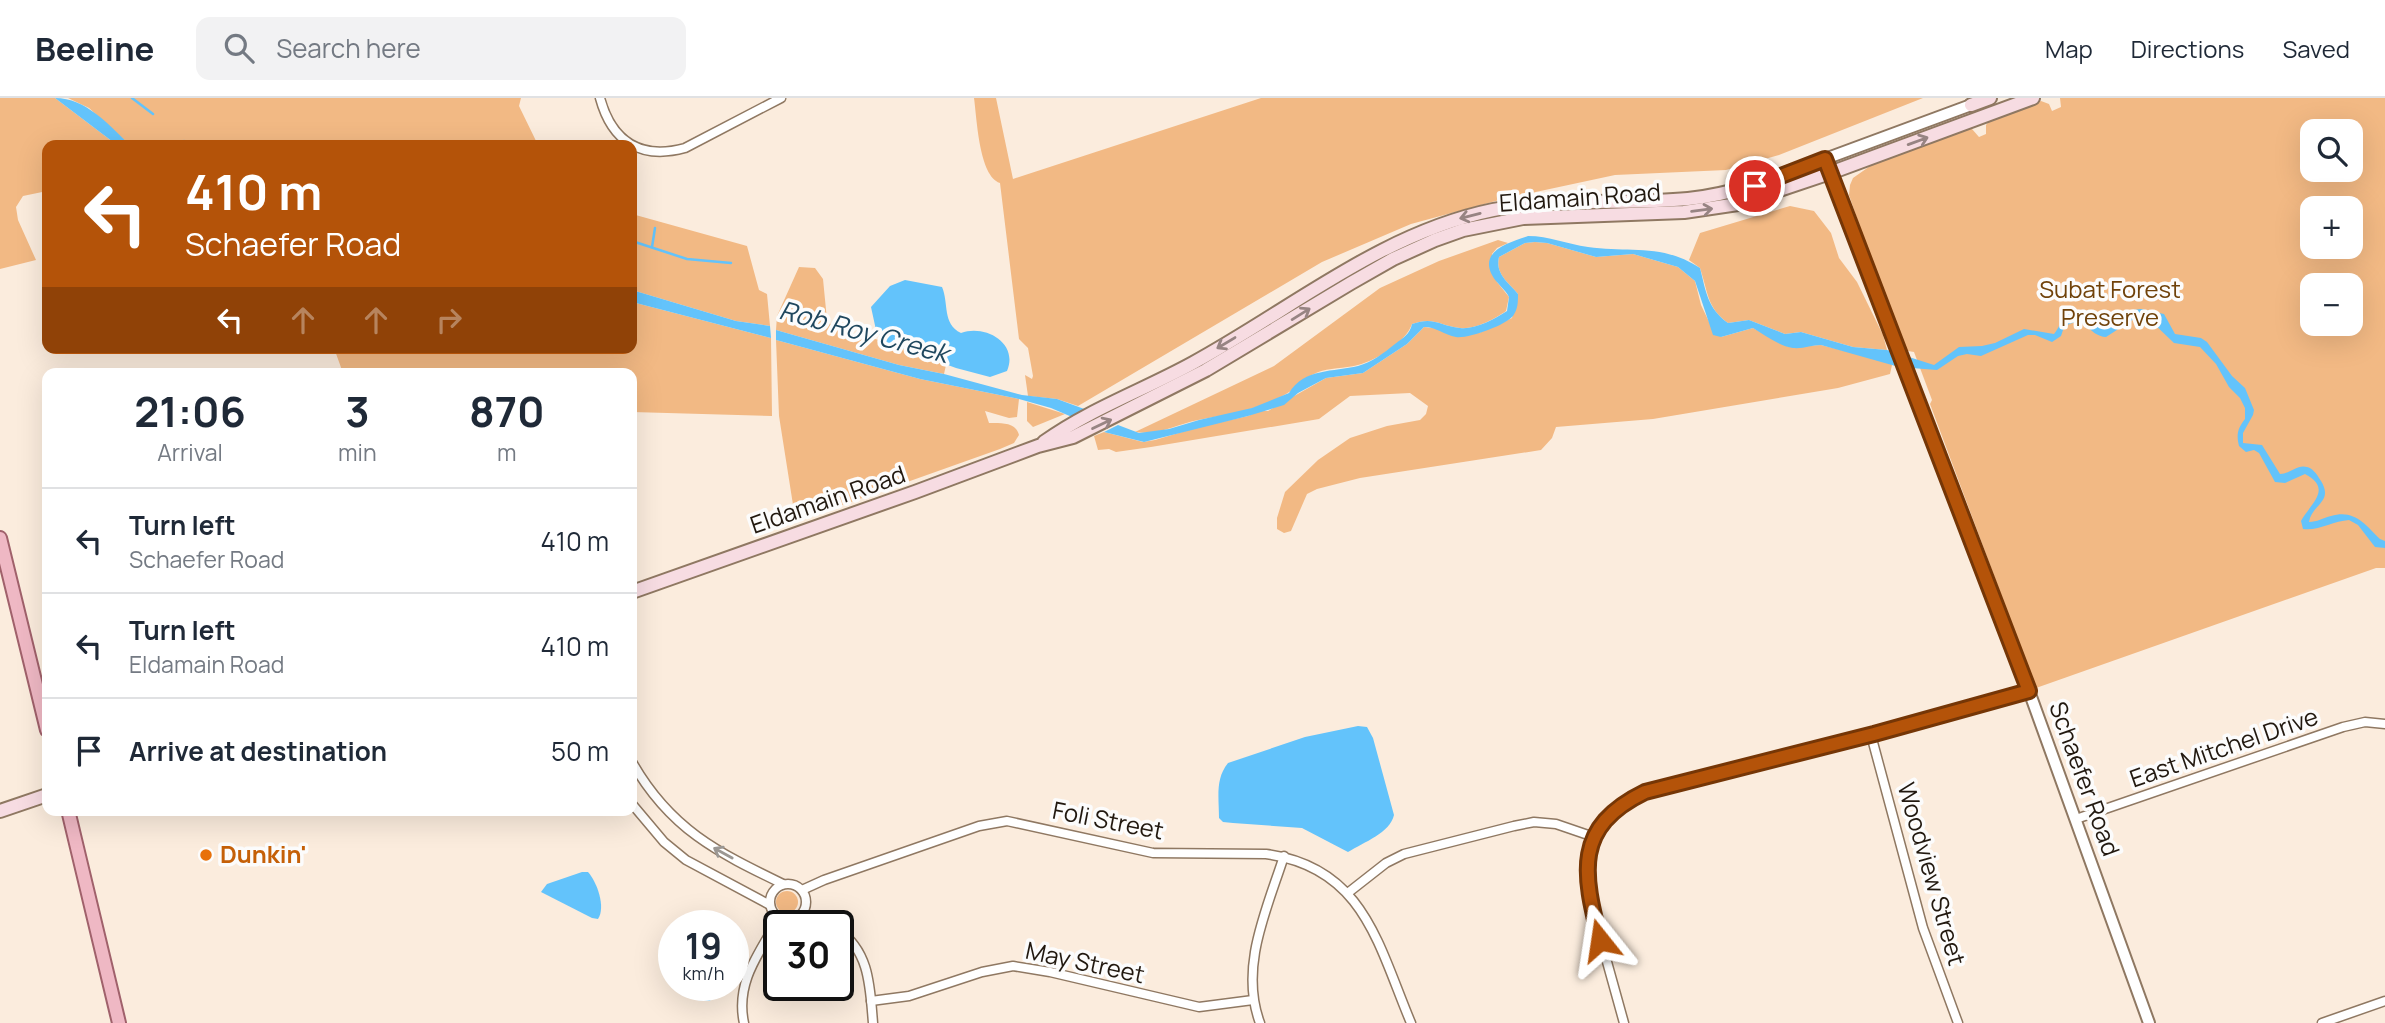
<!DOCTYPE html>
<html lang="en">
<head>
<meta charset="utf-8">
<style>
	:root { --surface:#fff; --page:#f2f2f3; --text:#1f2937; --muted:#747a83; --line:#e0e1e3 }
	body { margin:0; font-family:Manrope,sans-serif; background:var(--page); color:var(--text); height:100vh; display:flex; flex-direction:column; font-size:26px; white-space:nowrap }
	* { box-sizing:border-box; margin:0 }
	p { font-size:23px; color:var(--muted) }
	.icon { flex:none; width:38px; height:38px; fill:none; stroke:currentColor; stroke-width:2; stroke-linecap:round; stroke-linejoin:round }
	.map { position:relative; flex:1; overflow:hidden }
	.side { position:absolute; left:42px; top:270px; width:595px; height:448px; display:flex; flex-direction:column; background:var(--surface); border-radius:14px; box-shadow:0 7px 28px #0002 }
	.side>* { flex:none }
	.guide { position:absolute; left:42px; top:42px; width:595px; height:214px; border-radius:14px; box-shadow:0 7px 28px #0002; background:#b45309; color:#fff; overflow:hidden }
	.fabs { position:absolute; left:2300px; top:21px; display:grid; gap:14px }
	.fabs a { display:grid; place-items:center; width:63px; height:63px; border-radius:14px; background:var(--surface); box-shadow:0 7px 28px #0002; font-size:35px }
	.speed { position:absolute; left:658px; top:812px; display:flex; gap:14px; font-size:35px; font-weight:700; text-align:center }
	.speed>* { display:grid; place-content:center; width:91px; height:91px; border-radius:50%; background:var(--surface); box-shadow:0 7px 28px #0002; line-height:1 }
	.speed small { font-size:18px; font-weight:400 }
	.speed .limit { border:4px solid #111; border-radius:10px; background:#fff; color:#111 }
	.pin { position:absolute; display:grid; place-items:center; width:60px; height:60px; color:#fff; margin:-30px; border:4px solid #fff; border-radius:50%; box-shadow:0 2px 7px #0007 }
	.me { position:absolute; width:77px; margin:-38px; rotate:345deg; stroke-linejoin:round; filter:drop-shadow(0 0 5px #0008) }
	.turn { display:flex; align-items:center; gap:24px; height:147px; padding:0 28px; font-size:32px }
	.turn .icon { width:91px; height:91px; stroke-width:2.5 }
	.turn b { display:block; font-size:49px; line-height:60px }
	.lanes { display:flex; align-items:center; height:66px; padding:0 28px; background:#0003; justify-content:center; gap:35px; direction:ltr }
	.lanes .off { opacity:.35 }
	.eta { display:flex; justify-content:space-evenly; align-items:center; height:119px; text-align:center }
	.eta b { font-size:42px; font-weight:700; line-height:49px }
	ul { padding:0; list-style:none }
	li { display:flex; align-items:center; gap:21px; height:105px; padding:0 28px; border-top:2px solid var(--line) }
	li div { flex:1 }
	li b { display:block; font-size:26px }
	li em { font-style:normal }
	header { display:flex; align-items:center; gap:42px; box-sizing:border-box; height:98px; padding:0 35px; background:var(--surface); border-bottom:2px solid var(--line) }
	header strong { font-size:33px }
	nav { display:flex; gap:38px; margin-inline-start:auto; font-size:24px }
	.search { width:490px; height:63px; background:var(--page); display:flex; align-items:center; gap:18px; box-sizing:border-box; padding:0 24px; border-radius:14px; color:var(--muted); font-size:26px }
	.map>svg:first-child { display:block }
</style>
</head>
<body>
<header>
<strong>Beeline</strong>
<div class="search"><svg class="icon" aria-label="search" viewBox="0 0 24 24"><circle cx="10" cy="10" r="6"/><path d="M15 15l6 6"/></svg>Search here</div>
<nav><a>Map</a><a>Directions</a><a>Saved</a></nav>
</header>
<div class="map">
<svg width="2385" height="925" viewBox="0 0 2385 925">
	<rect width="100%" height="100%" fill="#fbecdd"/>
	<g fill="#f2b984" fill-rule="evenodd">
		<path d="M0 0H55L117 47H47V93L23 98 16 109 18 122 36 162 0 171Z"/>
		<path d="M68 0H521L519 8 538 47H130L89 10Z"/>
		<path d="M974 0H996L1013 81 1261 0H1923L1779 57 1726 72 1615 77 1503 101 1411 126 1322 164 1078 308 1057 301 1028 298 1025 277 1032 281 1033 278 1028 250 1019 241 1000 85C979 78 977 21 974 0Z"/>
		<path d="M2060 0H2385V470H2376L2036 590 1930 306 1932 302 1914 254 1908 253 1905 250 1861 132 1849 97 1850 87 1853 80 1873 66 1968 30 1972 31 1979 39 1986 36V27L1990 22 2041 3 2049 6 2052 13 2061 9ZM2312 33H2350V72H2312ZM2312 110H2350V149H2312ZM2312 187H2350V226H2312Z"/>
		<path d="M1790 108 1814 113 1831 135 1839 160 1857 184 1883 237 1887 252 1853 249 1801 234 1785 236 1749 222 1728 225C1707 210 1708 194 1700 170L1689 162 1700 135Z"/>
		<path d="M632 116 747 148 759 192 767 196 770 228 736 223 632 192Z"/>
		<path d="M1498 142 1508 145 1497 150 1492 156 1497 184 1509 199 1506 213C1495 221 1474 232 1460 230 1440 228 1434 218 1412 226 1406 244 1377 262 1358 267 1344 271 1330 269 1316 275 1303 280 1296 291 1286 296 1259 312 1228 316 1198 322 1178 326 1157 338 1135 334L1274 268 1380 190 1439 163Z"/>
		<path d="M1535 144 1547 145 1596 159 1633 156 1678 169 1695 183 1701 207 1712 230 1721 239 1753 230 1789 249 1821 247 1888 264 1892 267 1890 276 1838 290 1653 321 1556 329 1552 340 1541 352 1360 380 1317 391 1307 396 1291 433 1284 435 1277 431V420L1285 394 1318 362 1350 340 1387 328 1420 322 1426 316 1428 308 1410 295 1350 298 1319 321 1151 349 1116 354 1109 351 1098 352 1094 338 1104 334 1143 344 1155 342 1199 329 1248 318 1259 313H1268L1326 280 1363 275 1407 246 1424 229 1479 235 1512 220 1518 196C1508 184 1495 176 1499 159L1525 145Z"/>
		<path d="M799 169 815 170 823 181 827 222 835 231 883 243 946 267 944 276 899 267 776 232 777 218Z"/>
		<path d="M632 204 771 240 772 318 632 314V275H343L334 250H632Z"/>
		<path d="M776 242 920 281 1019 301 1017 319 1009 320 985 313 989 325C1001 325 1016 324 1019 337L1014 345 1000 351 806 420H797L794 413 779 318Z"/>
		<path d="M1027 304 1065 316 1033 329 1027 323Z"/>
		<circle cx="787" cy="804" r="11"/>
	</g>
	<g fill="#63c3fb">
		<path d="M55 0C86 0 109 27 130 47H117Z"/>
		<path d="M1528 138C1549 138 1567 146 1588 149 1629 155 1662 145 1700 170 1706 193 1707 210 1728 225L1749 222 1785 236 1801 234 1853 249 1887 252 1934 267 1959 249 1982 248 1995 245 2024 231 2054 236C2059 230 2061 222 2067 217 2079 206 2093 224 2103 229L2133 212 2141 211 2164 216 2175 236 2201 240 2207 244 2232 278 2245 290 2254 312 2253 317 2243 335V345L2262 347 2280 376C2290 376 2297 366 2307 369 2312 370 2317 376 2319 380 2336 404 2312 405 2309 424 2317 424 2323 420 2331 418 2354 411 2365 426 2380 441L2385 443V450L2375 449 2358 427 2349 422C2333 423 2319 433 2303 431L2301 423C2311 405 2333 391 2305 376L2285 385 2275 384 2259 355 2254 352 2246 354 2239 348C2236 336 2238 330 2245 321V310L2240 300 2229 289 2216 266 2200 249 2174 245 2151 223 2137 219 2106 239C2085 237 2088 214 2064 229L2061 238 2052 244 2035 237H2028L1981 258 1967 256 1958 258 1937 272 1899 269 1821 247C1812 247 1803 251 1793 250 1779 248 1765 237 1753 230L1721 239 1713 237 1695 183 1678 169 1633 156 1596 159 1547 145 1535 144 1525 145 1499 159C1495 176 1508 184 1518 196 1518 204 1518 211 1513 218 1506 227 1468 241 1456 239 1444 237 1437 229 1424 229L1407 246 1363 275 1326 280 1298 295 1284 307 1248 318 1144 344 1104 334 1118 327 1139 335 1169 331 1199 322 1252 310 1289 295C1304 270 1334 274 1358 268 1372 264 1384 255 1395 246 1403 240 1410 236 1412 226 1434 218 1440 228 1460 230 1474 232 1495 221 1507 213L1509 199C1505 191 1496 185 1492 177 1479 152 1511 144 1528 138Z"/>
		<path d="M905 182 942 189C949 205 942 226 961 235 985 226 1019 245 1007 273L990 279 956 270 883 243 876 232 871 209 890 188Z"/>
		<path d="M632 192 736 223 770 228 771 240 632 204Z"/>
		<path d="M776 232 899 267 944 276 1022 297 1057 301 1087 312 1072 319 1051 310 1019 301 920 281 776 242Z"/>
		<path d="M1358 628 1367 629 1373 640 1394 717C1390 735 1364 744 1348 754L1302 730 1233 725 1223 724 1219 720C1219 700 1215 681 1228 665L1305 639Z"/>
		<path d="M582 774H588C597 784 606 809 598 821L592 820 541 794 547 786Z"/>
		<path d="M692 887H717L714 900 709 903 697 902Z"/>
	</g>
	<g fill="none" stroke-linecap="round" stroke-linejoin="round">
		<g stroke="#63c3fb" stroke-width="2.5">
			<path d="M132 0 153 16"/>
			<path d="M184 43 189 47"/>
			<path d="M632 143 687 161 731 165"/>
			<path d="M652 149 655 130"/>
		</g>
		<defs>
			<g id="minor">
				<path d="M600 0C612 44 641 62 685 50L781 0"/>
				<path d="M1871 637 1923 830 1958 925"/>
				<path d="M632 664C670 731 717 754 783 786"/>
				<path d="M632 706 664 744 686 762 770 807"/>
				<path d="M2076 721 2343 629 2365 624 2385 626"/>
				<circle cx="788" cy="804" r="18"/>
				<path d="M802 792 824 782 979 728 1007 723 1153 755 1266 756C1364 769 1378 847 1411 925"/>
				<path d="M1349 794 1386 765 1404 756 1514 728 1534 724 1556 726 1594 739"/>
				<path d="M804 815 830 828"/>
				<path d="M838 832C870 853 870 890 873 925"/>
				<path d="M871 903 909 898 982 874 1013 868 1050 874 1199 909 1253 902"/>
				<path d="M744 925C735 884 760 854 779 820"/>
				<path d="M1260 925C1239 869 1267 811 1284 758"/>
				<path d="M1624 925 1589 799C1581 747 1599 716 1645 694L1871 637 2029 593"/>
				<path d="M2322 925 2385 903"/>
			</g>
			<path id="tertiary" d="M1971 7 1825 61 2029 593 2149 925"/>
			<g id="secondary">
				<path d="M1971 7 1990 0"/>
				<path d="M1044 344C1090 311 1144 292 1193 265 1292 211 1381 135 1493 112 1557 99 1624 107 1688 101 1737 96 1780 78 1825 61"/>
				<path d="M632 494 915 394 1038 348 1073 339 1206 272 1351 185 1393 161 1435 142 1463 132 1523 120 1684 114 1738 106 1830 75 2033 0"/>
				<path d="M0 713 47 697"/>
			</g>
			<g id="primary">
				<path d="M0 440 47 632"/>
				<path d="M68 712 119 925"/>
			</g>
		</defs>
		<use href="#minor" stroke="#8f7862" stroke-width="11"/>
		<use href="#tertiary" stroke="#8f7862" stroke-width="14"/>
		<use href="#secondary" stroke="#8f7862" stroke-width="16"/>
		<use href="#primary" stroke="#a0616b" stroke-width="16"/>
		<use href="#minor" stroke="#fff" stroke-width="8"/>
		<use href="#tertiary" stroke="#fff" stroke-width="10"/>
		<use href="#secondary" stroke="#f7dce2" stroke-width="12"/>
		<use href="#primary" stroke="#efb8c4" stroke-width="12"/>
	</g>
	<defs><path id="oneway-shaft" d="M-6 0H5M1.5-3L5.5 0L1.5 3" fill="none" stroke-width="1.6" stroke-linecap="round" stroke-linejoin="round" transform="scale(1.75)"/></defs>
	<g stroke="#978483">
		<use href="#oneway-shaft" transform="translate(1918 43) rotate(-20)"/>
		<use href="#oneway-shaft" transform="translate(1702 112) rotate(-7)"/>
		<use href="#oneway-shaft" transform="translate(1470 118) rotate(166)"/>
		<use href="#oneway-shaft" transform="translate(1301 216) rotate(-32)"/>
		<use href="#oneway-shaft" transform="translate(1226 245) rotate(149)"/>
		<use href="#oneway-shaft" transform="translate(1102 326) rotate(-26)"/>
	</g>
	<use stroke="#9b9793" href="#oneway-shaft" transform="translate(723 755) rotate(-151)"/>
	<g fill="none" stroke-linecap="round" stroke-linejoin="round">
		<defs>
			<path id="route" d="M1600 842C1583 775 1573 729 1645 694L1874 636 2029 593 1825 61 1755 88"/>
		</defs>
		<use href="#route" stroke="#753606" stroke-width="18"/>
		<use href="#route" stroke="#b45309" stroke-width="12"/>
	</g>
	<circle fill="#e8710a" stroke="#fcfcfc" stroke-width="2.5" cx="206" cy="757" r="7"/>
	<g text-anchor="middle" stroke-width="7" stroke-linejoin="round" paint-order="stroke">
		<g font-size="24" fill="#21180f" stroke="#fcfcfc">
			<text transform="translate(1580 100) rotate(-4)" y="8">Eldamain Road</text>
			<text transform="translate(828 402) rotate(-19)" y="8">Eldamain Road</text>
			<text transform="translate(2224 650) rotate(-19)" y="8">East Mitchel Drive</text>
			<text transform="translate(2084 681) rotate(70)" y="8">Schaefer Road</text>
			<text transform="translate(1108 723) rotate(11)" y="8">Foli Street</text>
			<text transform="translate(1931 776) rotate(74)" y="8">Woodview Street</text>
			<text transform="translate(1085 865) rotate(12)" y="8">May Street</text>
		</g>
		<g font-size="24" fill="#70420a" stroke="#fcfcfc">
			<text x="2110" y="200">Subat Forest<tspan x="2110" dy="28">Preserve</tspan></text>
		</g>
		<g font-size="24" font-weight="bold" fill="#c56008" stroke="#fcfcfc" text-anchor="start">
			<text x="220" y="765">Dunkin'</text>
		</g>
		<g font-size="26" font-style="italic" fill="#1f475e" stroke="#fcfcfc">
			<text transform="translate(864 234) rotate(15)" y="9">Rob Roy Creek</text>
		</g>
	</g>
</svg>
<div class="fabs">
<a><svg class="icon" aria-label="search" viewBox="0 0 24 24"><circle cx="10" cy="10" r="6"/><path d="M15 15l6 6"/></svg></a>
<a>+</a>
<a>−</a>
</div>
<div class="speed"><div>19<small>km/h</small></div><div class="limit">30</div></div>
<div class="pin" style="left:1755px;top:88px;background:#d93025"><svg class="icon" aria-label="arrive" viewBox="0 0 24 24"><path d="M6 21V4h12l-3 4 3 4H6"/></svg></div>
<svg class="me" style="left:1600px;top:842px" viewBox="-20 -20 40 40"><path d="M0-17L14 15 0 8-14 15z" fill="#b45309" stroke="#fff" stroke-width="4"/></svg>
<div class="guide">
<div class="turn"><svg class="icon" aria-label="left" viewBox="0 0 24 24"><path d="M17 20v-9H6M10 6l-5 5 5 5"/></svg><div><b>410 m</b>Schaefer Road</div></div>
<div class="lanes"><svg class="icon" aria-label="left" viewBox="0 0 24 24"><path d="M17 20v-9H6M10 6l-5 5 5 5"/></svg><svg class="icon off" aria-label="ahead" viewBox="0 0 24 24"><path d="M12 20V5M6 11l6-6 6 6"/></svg><svg class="icon off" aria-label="ahead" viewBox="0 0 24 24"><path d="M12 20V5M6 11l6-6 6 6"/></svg><svg class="icon off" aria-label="right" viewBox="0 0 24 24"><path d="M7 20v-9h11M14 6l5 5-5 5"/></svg></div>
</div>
<section class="side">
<div class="eta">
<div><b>21:06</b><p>Arrival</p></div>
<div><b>3</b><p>min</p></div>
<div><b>870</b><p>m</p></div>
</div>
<ul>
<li><svg class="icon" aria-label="left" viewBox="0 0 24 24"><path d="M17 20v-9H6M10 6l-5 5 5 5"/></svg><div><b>Turn left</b><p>Schaefer Road</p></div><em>410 m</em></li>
<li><svg class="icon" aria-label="left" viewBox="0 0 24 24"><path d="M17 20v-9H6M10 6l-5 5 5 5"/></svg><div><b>Turn left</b><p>Eldamain Road</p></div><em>410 m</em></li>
<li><svg class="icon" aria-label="arrive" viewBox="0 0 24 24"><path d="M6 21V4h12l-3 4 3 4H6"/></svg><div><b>Arrive at destination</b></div><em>50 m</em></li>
</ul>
</section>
</div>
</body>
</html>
